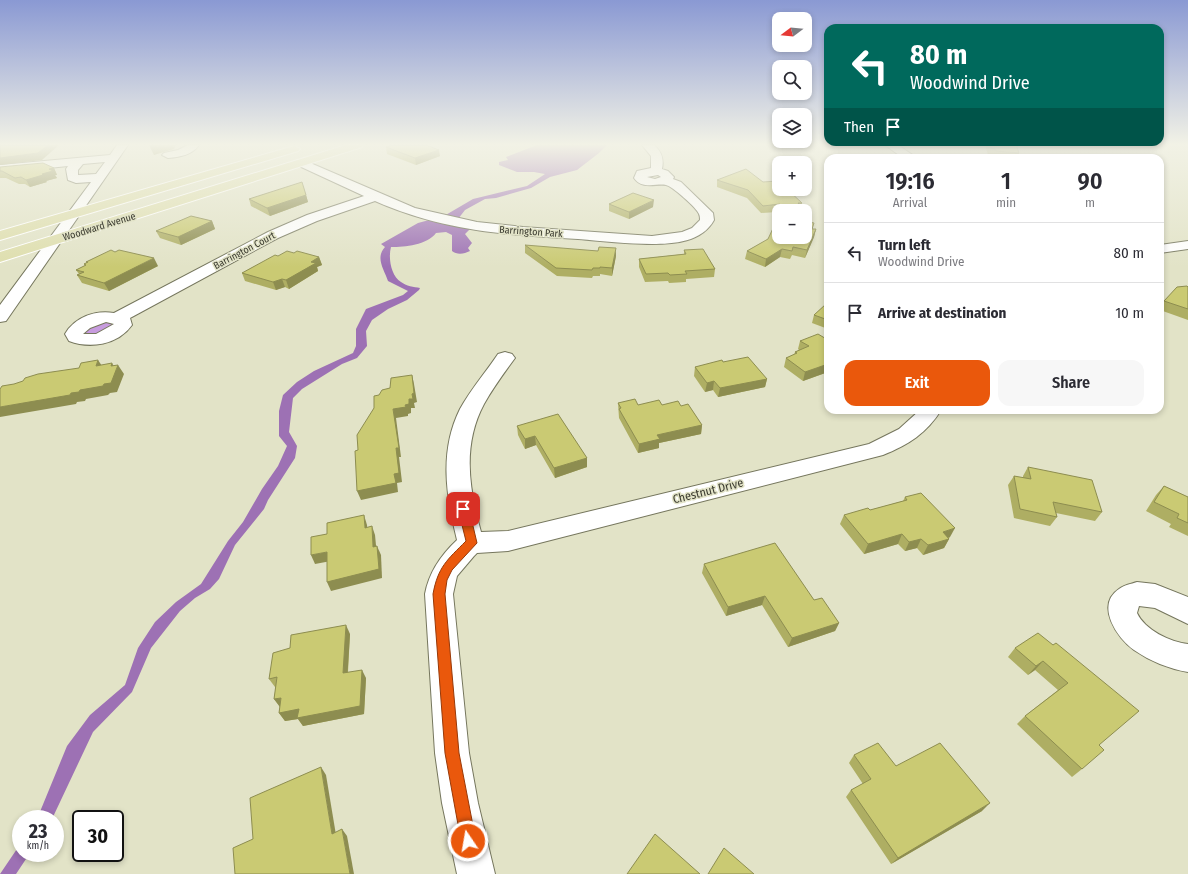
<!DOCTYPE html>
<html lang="en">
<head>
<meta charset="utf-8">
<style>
	:root { --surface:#fff; --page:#f7f7f7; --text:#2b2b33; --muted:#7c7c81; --line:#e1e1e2; --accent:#ea580c }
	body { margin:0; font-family:"Fira Sans Condensed",sans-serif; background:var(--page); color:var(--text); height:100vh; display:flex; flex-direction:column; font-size:15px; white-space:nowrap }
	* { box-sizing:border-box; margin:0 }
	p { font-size:13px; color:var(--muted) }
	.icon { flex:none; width:22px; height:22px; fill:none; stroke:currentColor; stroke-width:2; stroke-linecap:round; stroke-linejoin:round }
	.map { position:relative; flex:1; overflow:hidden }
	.drawer { position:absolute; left:824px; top:154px; width:340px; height:260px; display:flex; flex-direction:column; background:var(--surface); border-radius:12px; box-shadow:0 2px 6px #0003 }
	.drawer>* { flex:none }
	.banner { position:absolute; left:824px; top:24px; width:340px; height:122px; border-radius:12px; box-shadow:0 2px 6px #0003; background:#00695c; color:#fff; overflow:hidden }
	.needle { width:26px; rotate:254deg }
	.controls { position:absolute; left:772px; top:12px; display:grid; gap:8px }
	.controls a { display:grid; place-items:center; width:40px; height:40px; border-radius:8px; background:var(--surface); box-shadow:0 2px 6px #0003; font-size:20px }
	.speed { position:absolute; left:12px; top:810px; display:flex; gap:8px; font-size:20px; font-weight:700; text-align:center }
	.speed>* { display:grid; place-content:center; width:52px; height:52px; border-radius:50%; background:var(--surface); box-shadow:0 2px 6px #0003; line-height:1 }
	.speed small { font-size:10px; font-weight:400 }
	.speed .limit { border:2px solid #111; border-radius:6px; background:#fff; color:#111 }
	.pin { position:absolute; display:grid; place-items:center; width:34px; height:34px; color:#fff; margin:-17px; border-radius:8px; box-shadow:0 2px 6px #0006 }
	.me { position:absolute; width:44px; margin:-22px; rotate:348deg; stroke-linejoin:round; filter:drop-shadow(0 0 3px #0008) }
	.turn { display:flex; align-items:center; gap:14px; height:84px; padding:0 20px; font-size:18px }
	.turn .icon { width:52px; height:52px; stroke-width:2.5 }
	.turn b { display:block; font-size:28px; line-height:34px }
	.then { display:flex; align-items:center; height:38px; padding:0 20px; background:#0003; gap:8px; font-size:15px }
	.eta { display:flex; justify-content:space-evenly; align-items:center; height:68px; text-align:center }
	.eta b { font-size:24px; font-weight:600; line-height:28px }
	.button { display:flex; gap:8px; margin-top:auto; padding:8px 20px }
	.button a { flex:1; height:46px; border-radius:12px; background:var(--accent); color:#fff; font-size:16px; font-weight:600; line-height:46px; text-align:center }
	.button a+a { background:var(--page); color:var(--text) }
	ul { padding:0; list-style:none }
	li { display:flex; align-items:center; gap:12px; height:60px; padding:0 20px; border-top:1px solid var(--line) }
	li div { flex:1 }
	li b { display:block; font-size:15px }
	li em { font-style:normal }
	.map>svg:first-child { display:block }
</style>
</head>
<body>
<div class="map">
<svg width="1188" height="874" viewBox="0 0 1188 874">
	<rect width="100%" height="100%" fill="#e2e3c7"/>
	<path fill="#c79bde" d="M101 322 111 323 112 326 101 333 86 334V329Z"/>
	<g fill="#9d71b4">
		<path d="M537 145H607L599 153 577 170 550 177 531 188 496 198 485 199 465 210 458 219 471 228 465 234 472 243 468 248 470 251C464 254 457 255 452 251V235L446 232 436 233C427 245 405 247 391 247 388 258 391 276 401 282 406 286 414 287 420 288L419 290 407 300 388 309 372 320 366 331 367 346 357 358 342 364 302 389 293 398 289 432 297 446 295 458 268 500 264 509 235 545 219 579 210 589 195 598 180 611 151 648 132 692 93 732 52 819H37L67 746 90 715 125 685 138 648 155 622 176 602 201 584 228 541 243 522 262 489 278 466 287 446 279 436V411L283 395 297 382 314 371 353 353 356 346V329L366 309 403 295 408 291 388 281C384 269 375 258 385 247L381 244 418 223 444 216 473 199 527 186 545 174 534 172H517L499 165V162L508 160 506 157Z"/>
		<path d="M21 843V853H30L16 874H0Z"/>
	</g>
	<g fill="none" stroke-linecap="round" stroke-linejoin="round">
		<defs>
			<g id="minor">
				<path d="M117 145H128L6 321 0 322V305L91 182 76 183 68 180 66 169 68 166 0 173V165L110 155ZM105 162 96 174 78 175V170L83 164Z"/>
				<path d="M188 145H199C192 155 180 157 168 158L162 155 164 153 178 150Z"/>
				<path d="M642 145H654C662 152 664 159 662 169L668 171 674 177 673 179 681 182 713 213 714 220C702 242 674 244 652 244 627 244 603 241 578 239 506 235 443 231 375 201L317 221 278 238 130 318 132 325C118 345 90 349 69 341L65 334C75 317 95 310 114 313L268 232 307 215 364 196 297 165 295 163 301 159 415 208 477 222 523 227 652 236 682 232 692 228 700 220C700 218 700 216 699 214 697 208 672 186 666 185 657 183 642 190 634 178L637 171 651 168V156ZM658 175 661 177 655 179 647 177ZM106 322 114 324 96 334H83L90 328Z"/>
				<path d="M885 145H898L917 158H903Z"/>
				<path d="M1188 241V249L1160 253V245Z"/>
				<path d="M505 352 512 354 515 358C504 373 493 388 484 404 462 445 469 489 481 532L508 531 869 444 899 429 920 410H941C927 433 908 445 883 455L508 551 477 553 474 556 457 576 453 594 469 753 478 803 495 874H457L442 803 435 753 425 594C429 572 441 555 457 540 446 496 439 451 460 409 471 389 486 372 498 354Z"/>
				<path d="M1137 582 1155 584 1188 597V624L1155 608 1139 606 1137 613C1145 630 1170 642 1188 644V672C1169 669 1150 661 1134 650 1117 638 1095 605 1119 589 1124 585 1131 584 1137 582Z"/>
			</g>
			<g id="major">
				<path d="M346 145H363L362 147 0 262V252Z"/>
				<path d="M294 146 300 149 298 151 0 240V231Z"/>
			</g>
		</defs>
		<use href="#minor" stroke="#75765d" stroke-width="2"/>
		<use href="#major" stroke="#fff" stroke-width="2"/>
		<use href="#minor" fill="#fff" fill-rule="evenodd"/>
		<use href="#major" fill="#dedead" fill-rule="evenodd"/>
	</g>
	<g fill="#aeae63">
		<path d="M985 145H1019L1017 148 1019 153 1017 158 993 157 992 155H988Z"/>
		<path d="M386 147 440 156 416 165 387 154Z"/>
		<path d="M0 167 54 168 57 175H55L57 178 46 181 47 182 30 187 25 184H19L6 178H0Z"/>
		<path d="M717 180 763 182 802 203 801 206 811 217 810 223 813 229H816L814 237 805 258 792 255 790 259 780 257 765 267 745 259 747 251 768 239 773 228H772L774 220 777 212 761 213 747 198 717 187Z"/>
		<path d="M306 195 308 202 270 216 251 206 249 199Z"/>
		<path d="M609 204 653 207 629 219 609 211Z"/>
		<path d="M212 221 215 229 181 245 160 238 156 231Z"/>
		<path d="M525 245 616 256 612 276 600 274V276H593L592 278 557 276 525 253Z"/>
		<path d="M684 250 715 269 714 277 686 279V282L669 283 668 281 645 282 639 267V259L684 254Z"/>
		<path d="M294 253 319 257 322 265 317 267 318 271 289 289 285 287 276 290 245 281 242 273Z"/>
		<path d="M86 262 158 266 109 291 82 283 77 275 79 274 76 270 85 266 84 264 87 263Z"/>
		<path d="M1188 287V320L1160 310V307L1164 301Z"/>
		<path d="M828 304V329L812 323 814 315Z"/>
		<path d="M828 340V372L803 381 784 367 786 358 794 355 795 352 799 350 798 349 800 341Z"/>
		<path d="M723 362 767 379 765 387 718 397 713 390 705 392 694 376 695 367Z"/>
		<path d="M618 403 638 405H662L681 406 702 425 701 434 659 443V448L638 453 619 418Z"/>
		<path d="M517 426 587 458V467L555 478 536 445 525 449 518 435Z"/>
		<path d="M1028 467 1102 512 1095 521 1056 513 1057 517 1050 526 1014 518 1008 485 1014 476 1023 478V476Z"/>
		<path d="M1164 486 1188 497V496V536L1169 527 1171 524 1146 511 1156 495Z"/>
		<path d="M905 497 950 537 949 538V539L944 548 923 555 917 548 905 551 898 544 864 554 840 524 844 515 870 510 903 501Z"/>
		<path d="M704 564 814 600 839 623 835 631 788 647 762 605 726 616 702 573Z"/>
		<path d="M350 634 348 672 366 678 364 714 303 726 298 719 285 721 279 713 280 707 274 699 276 687H275L269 679Z"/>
		<path d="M1053 645 1099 745 1082 769 1072 777 1017 724 1025 716 1058 690 1035 670 1028 675 1008 657 1015 648Z"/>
		<path d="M854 755 896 766 982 811 891 864 846 797 851 790 863 784 849 763Z"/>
	</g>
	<g fill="#8d8d50">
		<path d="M48 145H59L42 160 0 165V158Z"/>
		<path d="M149 145H176L174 149 154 155Z"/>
		<path d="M439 150 440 156 416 165 415 158Z"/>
		<path d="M54 168 57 175H55L57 178 46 181 47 182 30 187 26 180 49 169Z"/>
		<path d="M306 195 308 202 270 216 267 208Z"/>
		<path d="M654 200 653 207 629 219V212Z"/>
		<path d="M212 221 215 229 181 245 178 237Z"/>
		<path d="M816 229 814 237 805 258 807 250Z"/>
		<path d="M616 248V256L612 276V268Z"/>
		<path d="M782 249 780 257 765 267 766 259Z"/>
		<path d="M319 257 322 265 317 267 318 271 289 289 286 280 311 262Z"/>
		<path d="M154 258 158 266 109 291 104 283Z"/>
		<path d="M282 279 285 287 276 290 273 282Z"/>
		<path d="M98 360 104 369 96 366Z"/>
		<path d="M112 363 116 370 118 365 124 374 117 392 110 393 108 395 86 399 85 401 77 402 76 404 0 417V407L71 393 111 366Z"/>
		<path d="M828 364V372L803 381 805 372Z"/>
		<path d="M412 375 414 384 417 402 414 403 415 408H411V413L408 414V416L396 418 401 457H399L402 482 397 483 398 492 361 500 357 491 394 474 396 448 393 409 405 405 412 394Z"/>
		<path d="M767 379 765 387 718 397 720 388Z"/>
		<path d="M714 381 713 390 705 392 707 383Z"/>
		<path d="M702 425 701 434 659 443V448L638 453 639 444 657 435Z"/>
		<path d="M535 436 536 445 525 449V439Z"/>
		<path d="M587 458V467L555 478 554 468Z"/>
		<path d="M364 515 367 525 368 537 365 528Z"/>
		<path d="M372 526 375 535 377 556 373 547Z"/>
		<path d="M955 528 950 537 938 541 943 532Z"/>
		<path d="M902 534 898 544 864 554 868 544Z"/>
		<path d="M921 539 917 548 905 551 909 542Z"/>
		<path d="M949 539 944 548 923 555 928 545Z"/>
		<path d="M377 546 381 555 382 578 331 591 327 582Z"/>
		<path d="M327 552 331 561 315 564 311 555Z"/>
		<path d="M765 596 762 605 726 616 728 607Z"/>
		<path d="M839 623 835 631 788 647 792 638Z"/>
		<path d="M346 625 350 634 347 682 343 673Z"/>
		<path d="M1043 661 1035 670 1028 675 1036 666Z"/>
		<path d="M362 670 366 678 364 714 303 726 298 719 285 721 279 713Z"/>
		<path d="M281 698 280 707 274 699Z"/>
		<path d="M321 767 326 775 337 841 332 834Z"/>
		<path d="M990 803 982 811 891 864 898 858Z"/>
		<path d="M342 829 347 836 354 874H350Z"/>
	</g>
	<g fill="#caca73" stroke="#8d8d50" fill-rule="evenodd">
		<path d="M0 145H48L38 153 0 158Z"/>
		<path d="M393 145H426L439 150 415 158 386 147Z"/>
		<path d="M990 145H1016L1019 153 996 151 995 149 991 148Z"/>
		<path d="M43 163 54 168 49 169 53 171 42 174 43 175 26 180 21 177 15 178 2 171H0V167Z"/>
		<path d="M746 169 763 182 777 181 779 182V189H787L802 203H798L811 217 809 222 814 223 812 229H816L807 250 793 247 792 251 782 249 766 259 747 251 768 239 776 222 774 220 780 204 763 206 748 190 717 180ZM779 211H805V237H779Z"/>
		<path d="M302 182 306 195 267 208 249 199Z"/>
		<path d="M633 193 654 200 629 212 609 204Z"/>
		<path d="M191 216 212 221 178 237 156 231Z"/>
		<path d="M525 245 598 251 599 247 616 248 612 268 600 267V268H593L592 270 556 268Z"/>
		<path d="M703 249 715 269 685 271 687 274 670 275 668 273 646 274 639 259 686 254 684 250Z"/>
		<path d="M111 250 115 252 119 250 154 258 104 283 77 275 84 272 76 270 86 265 84 264 88 262H86Z"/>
		<path d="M287 251 294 253 297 251 319 257 311 262 316 263 286 280 282 279 273 282 242 273 275 255 278 256Z"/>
		<path d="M1187 286 1188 287V309L1164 301 1177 287Z"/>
		<path d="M826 304H828V320L814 315Z"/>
		<path d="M818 334 828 340V364L805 372 786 358 797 353 795 352 809 346 800 341Z"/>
		<path d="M748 357 767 379 720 388 714 381 707 383 695 367 722 360 723 362Z"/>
		<path d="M98 360 96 366 112 363 111 366 118 365 111 383 104 384 103 386 80 390 79 392 71 393 70 395 0 407V389L2 386 14 384 23 381 25 378 38 374 79 368 81 363Z"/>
		<path d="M412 375 414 393 412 394 413 399H409V404L405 405 406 407 393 409 399 448H396L399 473 394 474 396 483 357 491 355 451 358 450 357 435 374 408V396L379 395 382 390 390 388 391 378Z"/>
		<path d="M635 399 638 405 659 400 662 405 678 401 681 406 688 404 702 425 657 435 660 439 639 444 619 409 621 408 618 403Z"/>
		<path d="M558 414 587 458 554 468 535 436 525 439 517 426Z"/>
		<path d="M1028 467 1092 480 1102 512 1053 502 1057 517 1020 509 1014 476 1031 479Z"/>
		<path d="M1164 486 1188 497V523L1177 518 1179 514 1154 502Z"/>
		<path d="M921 493 955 528 943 532 949 539 928 545 921 539 909 542 902 534 868 544 844 515 868 508 870 510 907 500 905 497Z"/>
		<path d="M364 515 365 528 372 526 373 547 377 546 379 569 327 582V552L311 555V537L327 534V523Z"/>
		<path d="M775 543 814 600 822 598 839 623 792 638 765 596 728 607 704 564Z"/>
		<path d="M346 625 343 673 362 670 360 706 297 718 299 709 279 713 281 698 274 699 277 677 269 679 273 653 290 648 291 635Z"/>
		<path d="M1038 633 1053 645 1056 643 1139 711 1099 745 1104 750 1082 769 1025 716 1068 683 1043 661 1036 666 1015 648Z"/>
		<path d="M878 743 896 766 940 743 990 803 898 858 851 790 871 779 854 755Z"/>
		<path d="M321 767 332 834 342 829 350 874H235L233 848 253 839 250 798Z"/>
		<path d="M655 834 700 874H627Z"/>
		<path d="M724 848 754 874H708Z"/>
	</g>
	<linearGradient id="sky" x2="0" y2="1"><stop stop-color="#8a99d3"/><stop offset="0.54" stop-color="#f2f2e6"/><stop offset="1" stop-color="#f2f2e6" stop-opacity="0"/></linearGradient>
	<rect width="1188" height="267" fill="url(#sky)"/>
	<path fill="#ea580c" stroke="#983908" d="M463 505 469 509 477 543 452 570 447 580 445 594 459 753 476 841 474 846 468 848 463 846 461 841 445 753 433 594C438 567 447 560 466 541L458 509Z"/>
	<g text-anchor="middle" stroke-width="3" stroke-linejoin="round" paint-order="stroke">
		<g font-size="10" fill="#3c3c31" stroke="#e2e3c7">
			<text transform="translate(99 226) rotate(-17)" y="4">Woodward Avenue</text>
			<text transform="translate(531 231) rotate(4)" y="4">Barrington Park</text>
			<text transform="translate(244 250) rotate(-28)" y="4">Barrington Court</text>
		</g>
		<g font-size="12" fill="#3c3c31" stroke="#e2e3c7">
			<text transform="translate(708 491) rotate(-14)" y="4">Chestnut Drive</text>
		</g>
	</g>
</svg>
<div class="controls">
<a><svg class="needle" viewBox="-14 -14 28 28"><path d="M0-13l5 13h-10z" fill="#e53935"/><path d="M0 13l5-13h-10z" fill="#7c7c81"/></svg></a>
<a><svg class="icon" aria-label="search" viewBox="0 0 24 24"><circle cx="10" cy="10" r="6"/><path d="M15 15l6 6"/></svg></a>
<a><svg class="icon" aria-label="layers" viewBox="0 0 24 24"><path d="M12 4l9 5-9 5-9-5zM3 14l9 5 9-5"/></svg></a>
<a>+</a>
<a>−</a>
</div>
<div class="speed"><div>23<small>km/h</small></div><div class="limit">30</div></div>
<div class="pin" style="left:463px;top:509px;background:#d93025"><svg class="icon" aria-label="arrive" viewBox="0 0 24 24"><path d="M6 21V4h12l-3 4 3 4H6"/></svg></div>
<svg class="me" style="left:468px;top:841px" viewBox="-20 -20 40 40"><circle r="17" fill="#ea580c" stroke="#fff" stroke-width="3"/><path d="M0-11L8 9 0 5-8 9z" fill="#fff"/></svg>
<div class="banner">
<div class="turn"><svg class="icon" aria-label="left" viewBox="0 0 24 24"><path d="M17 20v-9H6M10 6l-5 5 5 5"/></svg><div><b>80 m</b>Woodwind Drive</div></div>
<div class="then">Then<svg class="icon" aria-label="arrive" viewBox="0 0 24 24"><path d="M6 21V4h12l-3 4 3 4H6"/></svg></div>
</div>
<section class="drawer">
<div class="eta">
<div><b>19:16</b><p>Arrival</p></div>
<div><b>1</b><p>min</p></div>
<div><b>90</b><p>m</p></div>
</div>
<ul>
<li><svg class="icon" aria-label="left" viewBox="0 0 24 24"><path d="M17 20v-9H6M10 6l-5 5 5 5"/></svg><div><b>Turn left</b><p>Woodwind Drive</p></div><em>80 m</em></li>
<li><svg class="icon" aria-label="arrive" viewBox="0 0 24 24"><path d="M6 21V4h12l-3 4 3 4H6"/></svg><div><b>Arrive at destination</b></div><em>10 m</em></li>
</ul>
<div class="button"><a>Exit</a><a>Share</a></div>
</section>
</div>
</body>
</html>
